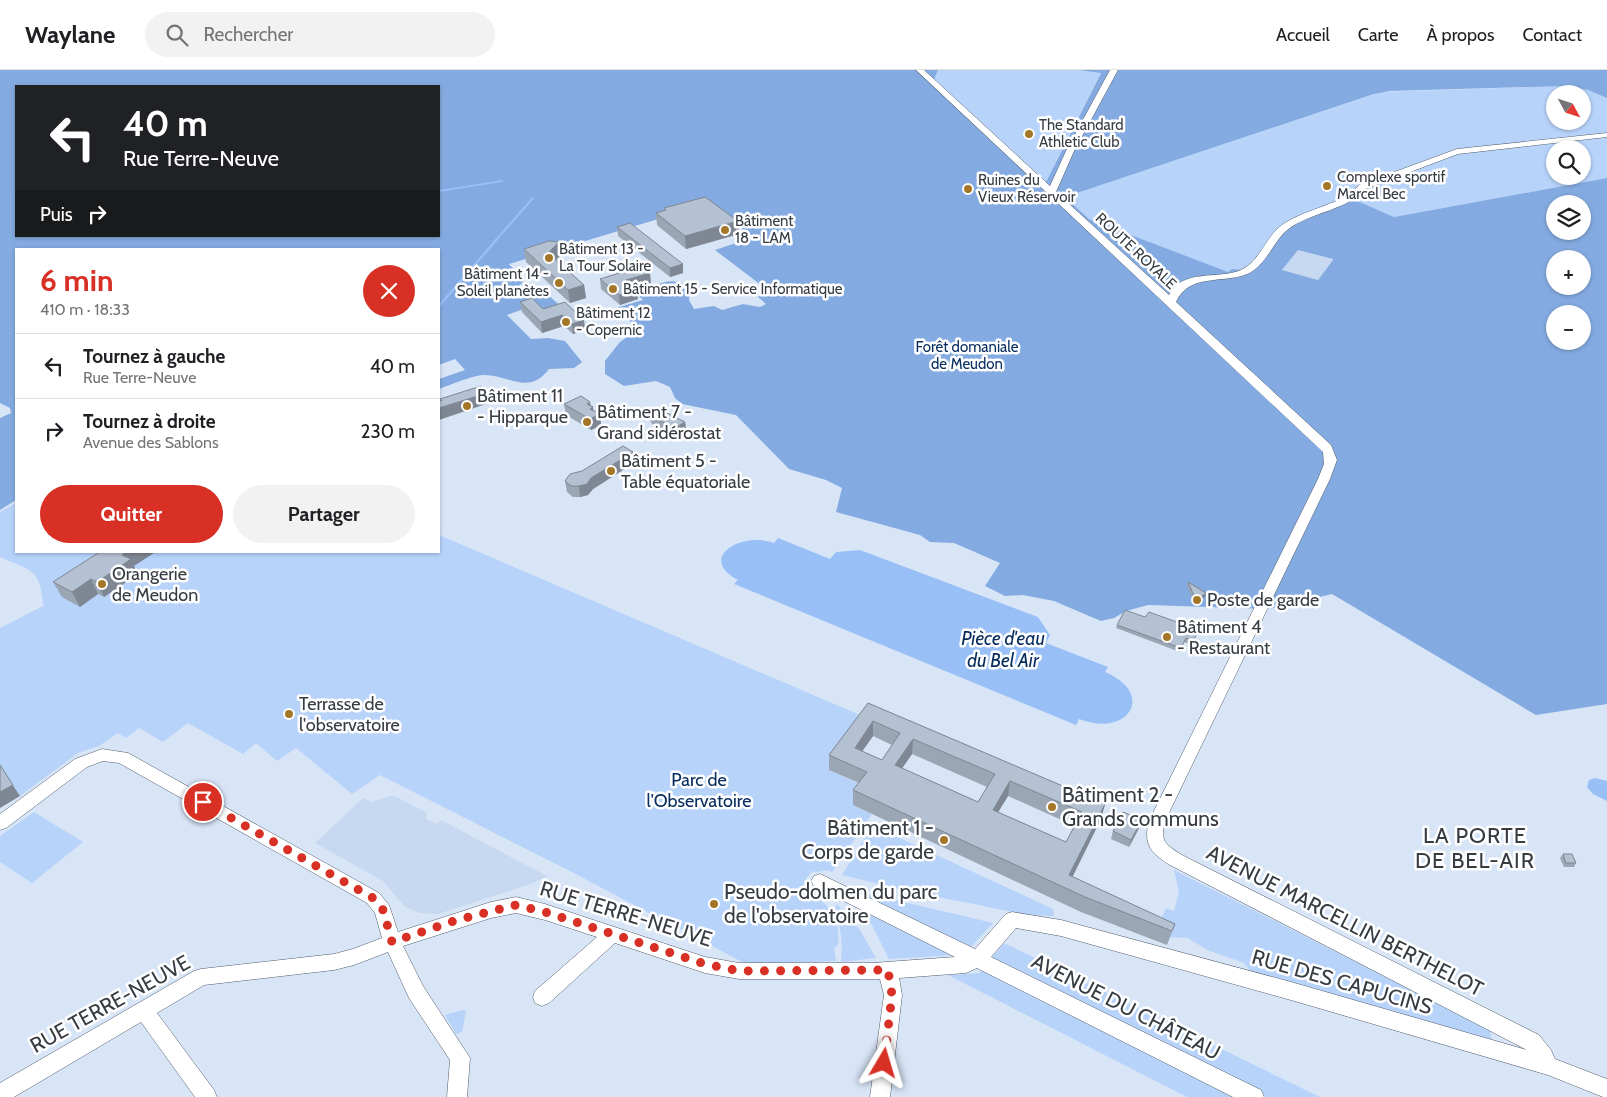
<!DOCTYPE html>
<html lang="fr">
<head>
<meta charset="utf-8">
<style>
	:root { --surface:#fff; --page:#f2f2f2; --text:#202124; --muted:#757577; --line:#e0e0e0; --accent:#d93025 }
	body { margin:0; font-family:Cabin,sans-serif; background:var(--page); color:var(--text); height:100vh; display:flex; flex-direction:column; font-size:19px; white-space:nowrap }
	* { box-sizing:border-box; margin:0 }
	p { font-size:16px; color:var(--muted) }
	.icon { flex:none; width:28px; height:28px; fill:none; stroke:currentColor; stroke-width:2; stroke-linecap:round; stroke-linejoin:round }
	.map { position:relative; flex:1; overflow:hidden }
	.details { position:absolute; left:15px; top:178px; width:425px; height:305px; display:flex; flex-direction:column; background:var(--surface); border-radius:0px; box-shadow:0 1px 4px #0004 }
	.details>* { flex:none }
	.banner { position:absolute; left:15px; top:15px; width:425px; height:152px; border-radius:0px; box-shadow:0 1px 4px #0004; background:#202124; color:#fff; overflow:hidden }
	.needle { width:32px; rotate:130deg }
	.controls { position:absolute; left:1546px; top:15px; display:grid; gap:10px }
	.controls a { display:grid; place-items:center; width:45px; height:45px; border-radius:50%; background:var(--surface); box-shadow:0 1px 4px #0004; font-size:25px }
	.pin { position:absolute; display:grid; place-items:center; width:42px; height:42px; color:#fff; margin:-21px; border:2px solid #fff; border-radius:50%; box-shadow:0 1px 5px #0007 }
	.me { position:absolute; width:55px; margin:-28px; rotate:7deg; stroke-linejoin:round; filter:drop-shadow(0 0 4px #0008) }
	.turn { display:flex; align-items:center; gap:18px; height:105px; padding:0 25px; font-size:22px }
	.turn .icon { width:65px; height:65px; stroke-width:2.5 }
	.turn b { display:block; font-size:35px; line-height:42px }
	.then { display:flex; align-items:center; height:48px; padding:0 25px; background:#0003; gap:10px; font-size:19px }
	.round { display:grid; place-items:center; flex:none; width:52px; height:52px; border-radius:26px; background:var(--page) }
	.headline { display:flex; align-items:center; justify-content:space-between; height:85px; padding:0 25px }
	h1 { font-size:30px; font-weight:700; line-height:38px; color:var(--accent) }
	.cta { display:flex; gap:10px; margin-top:auto; padding:10px 25px }
	.cta a { flex:1; height:58px; border-radius:30px; background:var(--accent); color:#fff; font-size:20px; font-weight:700; line-height:58px; text-align:center }
	.cta a+a { background:var(--page); color:var(--text) }
	ul { padding:0; list-style:none }
	li { display:flex; align-items:center; gap:15px; height:65px; padding:0 25px; border-top:1px solid var(--line) }
	li div { flex:1 }
	li b { display:block; font-size:19px }
	li em { font-style:normal }
	header { display:flex; align-items:center; gap:30px; box-sizing:border-box; height:70px; padding:0 25px; background:var(--surface); border-bottom:1px solid var(--line) }
	header strong { font-size:24px }
	nav { display:flex; gap:28px; margin-inline-start:auto; font-size:18px }
	.search { width:350px; height:45px; background:var(--page); display:flex; align-items:center; gap:12px; box-sizing:border-box; padding:0 18px; border-radius:28px; color:var(--muted); font-size:19px }
	.map>svg:first-child { display:block }
</style>
</head>
<body>
<header>
<strong>Waylane</strong>
<div class="search"><svg class="icon" aria-label="search" viewBox="0 0 24 24"><circle cx="10" cy="10" r="6"/><path d="M15 15l6 6"/></svg>Rechercher</div>
<nav><a>Accueil</a><a>Carte</a><a>À propos</a><a>Contact</a></nav>
</header>
<div class="map">
<svg width="1607" height="1027" viewBox="0 0 1607 1027">
	<rect width="100%" height="100%" fill="#d8e5f7"/>
	<g fill="#c7d9f0">
		<path d="M1298 180 1334 189 1318 210 1282 200Z"/>
		<path d="M393 725 427 743 426 749 437 754 441 750 547 806 531 814 438 844 419 843 405 837 383 811 315 773 363 728 372 732Z"/>
	</g>
	<g fill="#b7d3fa" fill-rule="evenodd">
		<path d="M938 0H1079L1101 2 1044 116 933 12Z"/>
		<path d="M1563 16 1588 20 1607 28V108L1394 147 1353 129 1292 156 1241 201 1233 199 1228 202 1221 200 1089 149 1065 127 1381 22ZM1555 24H1582V51H1555ZM1555 79H1582V106H1555Z"/>
		<path d="M16 433V481H439V465L867 648 829 700 866 717 853 735 872 744 832 802C824 798 819 804 812 801L806 809 810 811 811 819 817 824 814 827C832 834 841 857 838 875L834 878 836 891 746 894 568 800 380 705 352 724 296 678 277 691 256 673 243 684 188 653 163 672 139 658 126 668 118 663 99 676 78 683 20 726 4 702 0 704V558L45 535 43 534C40 497 30 501 0 487V442Z"/>
		<path d="M34 742 83 772 32 813 0 792V766Z"/>
		<path d="M876 757 1053 839 1054 846C1027 846 1001 840 974 834 929 826 886 816 842 805L868 763Z"/>
		<path d="M1174 800 1490 960 1492 972 1251 902 1244 893 1210 881 1187 868 1171 867 1163 873 1152 869 1166 838 1174 841 1179 822Z"/>
		<path d="M870 824 993 853 970 878 867 827Z"/>
		<path d="M837 834 860 860 876 888 841 892C843 873 841 858 835 840Z"/>
		<path d="M861 837 956 885 889 889 872 855 858 840Z"/>
		<path d="M1004 873 1320 1027H1267L991 889Z"/>
		<path d="M983 899 1239 1027H1187L948 905 979 903Z"/>
		<path d="M462 940 466 941 462 962 456 964 445 945Z"/>
	</g>
	<path fill="#84abe1" fill-rule="evenodd" d="M0 0H938L933 12 1044 116 1101 3 1079 0H1607V28L1588 20 1563 16 1390 21 1374 24 1065 127 1089 149 1228 202 1232 199 1243 200 1290 157 1353 129 1394 147 1607 108V634L1536 645 1332 524 1269 539 1148 535 1126 541 1114 548 1101 551 1054 531 1023 525 1005 526 985 516 1000 493 954 473 930 472 920 465 836 442 842 418 826 410 789 399 736 345 682 334 675 328 670 317 656 311 624 316 605 304V291L619 273 638 258 616 238 643 230 636 223C660 216 664 205 690 216L689 230 694 239 714 236 722 240 743 234 760 237 766 234 758 227 763 223 761 215 715 180 754 167 708 134 509 194 524 211 518 217 522 222 542 220 562 237 547 242 534 235 507 245 531 269 548 268 565 271 582 292 574 298 549 299C529 326 509 305 484 305 473 305 450 315 439 319V309L465 300 455 289 439 295V179H16V430L0 440V348L11 343 10 338 0 333ZM16 16H439V166H16ZM1555 134H1582V161H1555ZM1298 180 1333 189V190L1318 210 1282 200ZM1555 189H1582V216H1555ZM1555 244H1582V271H1555Z"/>
	<g fill="#98c0f7">
		<path d="M778 468 830 489 836 482 860 480 1038 547 1050 565 1046 573 1108 597 1105 602C1158 625 1126 668 1079 649L1076 655 734 514 738 510C697 489 740 461 774 473Z"/>
		<path d="M1595 708 1607 711V731L1593 724 1587 717 1589 710Z"/>
	</g>
	<g fill="none" stroke-linecap="round" stroke-linejoin="round">
		<g stroke="#98c0f7" stroke-width="2">
			<path d="M439 121 502 111"/>
			<path d="M496 170 533 128"/>
		</g>
		<path stroke="#98c0f7" stroke-width="2.5" d="M439 236 497 169"/>
		<defs>
			<path id="minor" d="M916 0H924L1050 116 1066 81 1110 0H1118L1074 81 1056 122 1169 225C1183 198 1218 210 1241 200 1261 191 1266 164 1285 153 1306 139 1344 134 1359 115L1457 79 1607 63V67L1458 84 1365 119C1351 138 1312 143 1291 157 1273 169 1267 196 1247 204 1222 214 1189 203 1176 232L1331 375 1337 390 1330 409 1165 751C1160 772 1165 774 1182 785L1539 965 1551 980 1555 989 1607 1009V1027H1603L1548 1005 1291 930 1061 866 1016 858 991 887 1261 1020 1264 1027H1233L977 898 966 903 899 908 902 925 890 1027H870L884 925 880 909H739L705 903 615 873 549 933 542 936 535 933 533 927 535 921 597 867 545 850 516 843 491 848 403 876 423 916 470 988 467 1027H447L450 990 409 928 388 882 354 895 334 900 204 915 157 943 214 1020 217 1027H195L141 952 14 1027H0V1013L194 901 201 899 334 884 353 879 382 868 375 843 367 833 119 693 103 691 87 697 6 758 0 760V744L75 689 102 679 128 683 379 823 389 835 398 862 491 832 516 827 545 834 705 887 739 893H873L955 887 814 816 811 811 814 806 820 804 975 879 1006 844 1012 842 1061 850 1291 912 1527 980 1170 795C1151 783 1143 775 1149 751L1318 409 1324 394 1323 382Z"/>
		</defs>
		<use href="#minor" stroke="#515c6b" stroke-width="1"/>
		<use href="#minor" fill="#fff" fill-rule="evenodd"/>
	</g>
	<g fill="#9ba6b5" fill-rule="evenodd">
		<path d="M664 138 738 151 739 164 686 179 657 155 656 143 664 140Z"/>
		<path d="M617 157 683 203 670 207 618 166Z"/>
		<path d="M524 179 561 185 556 190 584 215 586 228 570 233 526 192Z"/>
		<path d="M600 209 651 213 636 218 638 229 620 235 601 219Z"/>
		<path d="M520 232 584 250 585 260 573 264 564 256 542 263 522 242Z"/>
		<path d="M564 334 590 336 593 337V340L600 344 601 355 591 360 566 345Z"/>
		<path d="M650 346 685 352 686 359 675 366 651 353Z"/>
		<path d="M634 393 593 419 588 425 580 427H573L567 422 565 411Z"/>
		<path d="M134 496 138 504 104 527 98 524 80 537 62 527 53 512Z"/>
		<path d="M1188 512 1205 527 1195 534 1187 516Z"/>
		<path d="M1145 547 1199 560 1192 575 1184 572 1180 582 1116 558 1117 555Z"/>
		<path d="M868 633 1105 734 1101 749 1072 807 1175 854 1167 875 1081 842 853 735V720L859 713 829 700V685ZM873 666 892 675 882 690 862 681ZM912 684 987 717 978 732 902 698ZM1008 726 1075 756 1066 772 998 742Z"/>
		<path d="M1142 750 1139 758 1129 777 1111 769 1113 761Z"/>
		<path d="M1563 784 1576 793 1574 797H1564L1560 788Z"/>
	</g>
	<g fill="#7e8793">
		<path d="M738 151 739 164 686 179 685 166Z"/>
		<path d="M559 172 561 185 550 196 548 183Z"/>
		<path d="M683 194V203L670 207V198Z"/>
		<path d="M650 203 651 213 628 220 626 210Z"/>
		<path d="M584 215 586 228 570 233 568 220Z"/>
		<path d="M637 219 638 229 620 235 619 225Z"/>
		<path d="M562 245 564 256 542 263 541 252Z"/>
		<path d="M584 250 585 260 573 264 572 254Z"/>
		<path d="M484 324 486 334 439 350V338Z"/>
		<path d="M590 332 591 338 593 337 594 347 600 344 601 355 591 360 587 334Z"/>
		<path d="M685 352 686 359 675 366V358Z"/>
		<path d="M633 382 634 393 593 419 588 425 580 427 579 416Z"/>
		<path d="M127 481H157L134 496 138 504 104 527 97 512 122 485Z"/>
		<path d="M91 509 98 524 80 537 72 522Z"/>
		<path d="M1206 523 1205 527 1195 534 1196 530Z"/>
		<path d="M873 651V666L854 693 855 678Z"/>
		<path d="M913 669 912 684 894 710 895 695Z"/>
		<path d="M4 702 20 726 0 738V722Z"/>
		<path d="M1010 711 1008 726 991 754 993 740Z"/>
		<path d="M1105 734 1101 749 1066 820 1069 805Z"/>
		<path d="M1142 750 1139 758 1129 777 1131 770Z"/>
	</g>
	<g fill="#b4c1d2" stroke="#7e8793" fill-rule="evenodd">
		<path d="M705 127 738 151 685 166 656 143 666 140 664 138Z"/>
		<path d="M630 153 683 194 670 198 617 157Z"/>
		<path d="M549 171 559 172 548 183 584 215 568 220 524 179Z"/>
		<path d="M642 196 650 203 626 210 637 219 619 225 600 209Z"/>
		<path d="M532 228 543 239 565 232 584 250 572 254 562 245 541 252 520 232Z"/>
		<path d="M481 316 484 324 439 338V330L442 331 440 329Z"/>
		<path d="M581 326 590 332 587 334 593 337 590 339 600 344 590 349 564 334Z"/>
		<path d="M661 340 685 352 675 358 650 346Z"/>
		<path d="M623 376 633 382 591 408 587 414 579 416H571L565 411 570 404 582 401Z"/>
		<path d="M101 481H127L122 485 131 489 97 512 91 509 72 522 53 512Z"/>
		<path d="M1188 512 1206 523 1196 530Z"/>
		<path d="M1125 540 1145 547 1149 542 1199 560 1193 571 1186 568 1181 578 1117 555Z"/>
		<path d="M868 633 1105 734 1069 805 1175 854 1172 861 1085 827 853 720 867 702 829 685ZM873 651 900 663 882 690 855 678ZM913 669 995 704 978 732 895 695ZM1010 711 1082 742 1066 772 993 740Z"/>
		<path d="M0 695 13 715 0 722Z"/>
		<path d="M1123 742 1142 750 1131 770 1113 761Z"/>
		<path d="M1563 784H1572L1576 793H1566Z"/>
	</g>
	<g fill="none" stroke-linecap="round" stroke-linejoin="round">
		<path stroke="#d93025" stroke-width="9" stroke-dasharray="0 16.2" d="M203 732 373 828 383 840 392 872 457 850 516 835 545 842 705 894 739 901 888 900 892 925 884 993"/>
	</g>
	<g fill="#a47628" stroke="#fff" stroke-width="2">
		<circle cx="1029" cy="64" r="5"/>
		<circle cx="1327" cy="116" r="5"/>
		<circle cx="968" cy="119" r="5"/>
		<circle cx="725" cy="160" r="5"/>
		<circle cx="549" cy="188" r="5"/>
		<circle cx="559" cy="213" r="5"/>
		<circle cx="613" cy="219" r="5"/>
		<circle cx="566" cy="252" r="5"/>
		<circle cx="467" cy="336" r="5"/>
		<circle cx="587" cy="352" r="5"/>
		<circle cx="611" cy="401" r="5"/>
		<circle cx="102" cy="514" r="5"/>
		<circle cx="1197" cy="530" r="5"/>
		<circle cx="1167" cy="567" r="5"/>
		<circle cx="289" cy="644" r="5"/>
		<circle cx="1052" cy="737" r="5"/>
		<circle cx="944" cy="770" r="5"/>
		<circle cx="714" cy="834" r="5"/>
	</g>
	<g text-anchor="middle" stroke-width="5" stroke-linejoin="round" paint-order="stroke">
		<g font-size="15" fill="#373c43" stroke="#fff" text-anchor="start">
			<text x="1039" y="60">The Standard<tspan x="1039" dy="17">Athletic Club</tspan></text>
			<text x="1337" y="112">Complexe sportif<tspan x="1337" dy="17">Marcel Bec</tspan></text>
			<text x="978" y="115">Ruines du<tspan x="978" dy="17">Vieux Réservoir</tspan></text>
			<text x="735" y="156">Bâtiment<tspan x="735" dy="17">18 - LAM</tspan></text>
			<text x="559" y="184">Bâtiment 13 -<tspan x="559" dy="17">La Tour Solaire</tspan></text>
			<text x="549" y="209" text-anchor="end">Bâtiment 14 -<tspan x="549" dy="17">Soleil planètes</tspan></text>
			<text x="623" y="224">Bâtiment 15 - Service Informatique</text>
			<text x="576" y="248">Bâtiment 12<tspan x="576" dy="17">- Copernic</tspan></text>
		</g>
		<g font-size="15" fill="#373c43" stroke="#fff">
			<text transform="translate(1136 181) rotate(43)" y="5">ROUTE ROYALE</text>
		</g>
		<g font-size="15" fill="#092f60" stroke="#fff">
			<text x="967" y="282">Forêt domaniale<tspan x="967" dy="17">de Meudon</tspan></text>
		</g>
		<g font-size="18" fill="#373c43" stroke="#fff" text-anchor="start">
			<text x="477" y="332">Bâtiment 11<tspan x="477" dy="21">- Hipparque</tspan></text>
			<text x="597" y="348">Bâtiment 7 -<tspan x="597" dy="21">Grand sidérostat</tspan></text>
			<text x="621" y="397">Bâtiment 5 -<tspan x="621" dy="21">Table équatoriale</tspan></text>
			<text x="112" y="510">Orangerie<tspan x="112" dy="21">de Meudon</tspan></text>
			<text x="1207" y="536">Poste de garde</text>
			<text x="1177" y="563">Bâtiment 4<tspan x="1177" dy="21">- Restaurant</tspan></text>
			<text x="299" y="640">Terrasse de<tspan x="299" dy="21">l'observatoire</tspan></text>
		</g>
		<g font-size="18" fill="#092f60" stroke="#fff">
			<text x="699" y="716">Parc de<tspan x="699" dy="21">l'Observatoire</tspan></text>
		</g>
		<g font-size="19" font-style="italic" fill="#072d5d" stroke="#fff">
			<text x="1003" y="575">Pièce d'eau<tspan x="1003" dy="22">du Bel Air</tspan></text>
		</g>
		<g font-size="21" fill="#373c43" stroke="#fff" text-anchor="start">
			<text x="1062" y="732">Bâtiment 2 -<tspan x="1062" dy="24">Grands communs</tspan></text>
			<text x="934" y="765" text-anchor="end">Bâtiment 1 -<tspan x="934" dy="24">Corps de garde</tspan></text>
			<text x="724" y="829">Pseudo-dolmen du parc<tspan x="724" dy="24">de l'observatoire</tspan></text>
		</g>
		<g font-size="21" fill="#373c43" stroke="#fff">
			<text transform="translate(626 844) rotate(17)" y="7">RUE TERRE-NEUVE</text>
			<text transform="translate(1345 851) rotate(27)" y="7">AVENUE MARCELLIN BERTHELOT</text>
			<text transform="translate(1342 912) rotate(16)" y="7">RUE DES CAPUCINS</text>
			<text transform="translate(110 934) rotate(-29)" y="7">RUE TERRE-NEUVE</text>
			<text transform="translate(1126 937) rotate(27)" y="7">AVENUE DU CHÂTEAU</text>
		</g>
		<g font-size="22" letter-spacing="1" fill="#373c43" stroke="#fff">
			<text x="1475" y="773">LA PORTE<tspan x="1475" dy="25">DE BEL-AIR</tspan></text>
		</g>
	</g>
</svg>
<div class="controls">
<a><svg class="needle" viewBox="-14 -14 28 28"><path d="M0-13l5 13h-10z" fill="#e53935"/><path d="M0 13l5-13h-10z" fill="#757577"/></svg></a>
<a><svg class="icon" aria-label="search" viewBox="0 0 24 24"><circle cx="10" cy="10" r="6"/><path d="M15 15l6 6"/></svg></a>
<a><svg class="icon" aria-label="layers" viewBox="0 0 24 24"><path d="M12 4l9 5-9 5-9-5zM3 14l9 5 9-5"/></svg></a>
<a>+</a>
<a>−</a>
</div>
<div class="pin" style="left:203px;top:732px;background:#d93025"><svg class="icon" aria-label="arrive" viewBox="0 0 24 24"><path d="M6 21V4h12l-3 4 3 4H6"/></svg></div>
<svg class="me" style="left:884px;top:993px" viewBox="-20 -20 40 40"><path d="M0-17L14 15 0 8-14 15z" fill="#d93025" stroke="#fff" stroke-width="4"/></svg>
<div class="banner">
<div class="turn"><svg class="icon" aria-label="left" viewBox="0 0 24 24"><path d="M17 20v-9H6M10 6l-5 5 5 5"/></svg><div><b>40 m</b>Rue Terre-Neuve</div></div>
<div class="then">Puis<svg class="icon" aria-label="right" viewBox="0 0 24 24"><path d="M7 20v-9h11M14 6l5 5-5 5"/></svg></div>
</div>
<section class="details">
<div class="headline"><div><h1>6 min</h1><p>410 m · 18:33</p></div><a class="round" style="background:#d93025;color:#fff"><svg class="icon" aria-label="close" viewBox="0 0 24 24"><path d="M6 6l12 12M18 6L6 18"/></svg></a></div>
<ul>
<li><svg class="icon" aria-label="left" viewBox="0 0 24 24"><path d="M17 20v-9H6M10 6l-5 5 5 5"/></svg><div><b>Tournez à gauche</b><p>Rue Terre-Neuve</p></div><em>40 m</em></li>
<li><svg class="icon" aria-label="right" viewBox="0 0 24 24"><path d="M7 20v-9h11M14 6l5 5-5 5"/></svg><div><b>Tournez à droite</b><p>Avenue des Sablons</p></div><em>230 m</em></li>
</ul>
<div class="cta"><a>Quitter</a><a>Partager</a></div>
</section>
</div>
</body>
</html>
